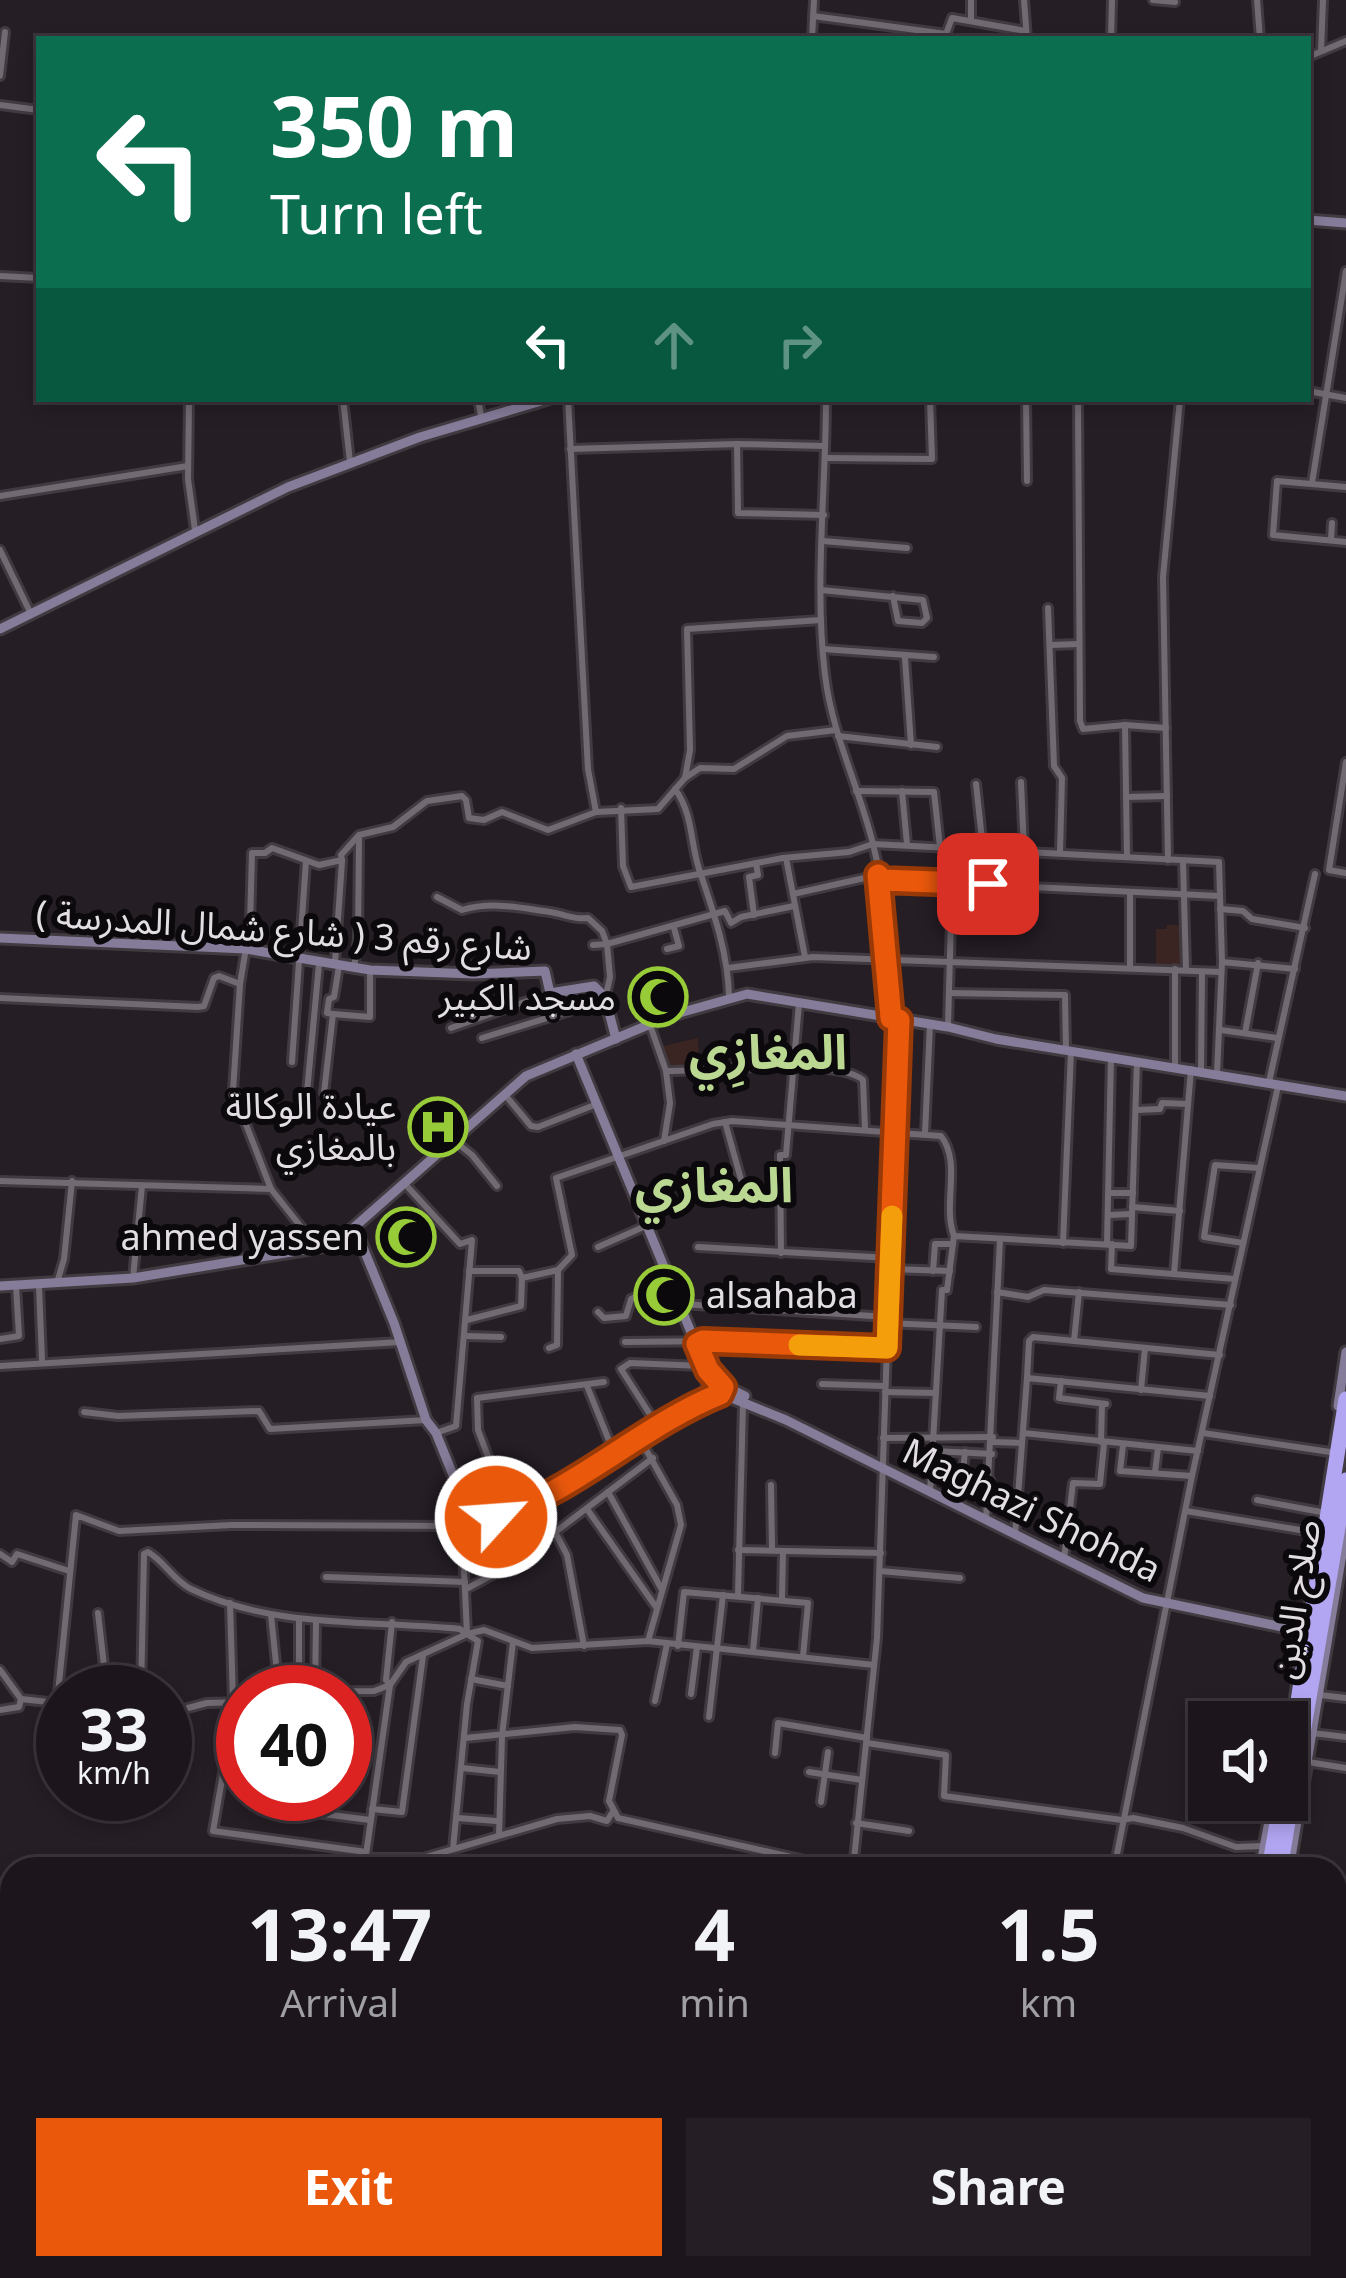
<!DOCTYPE html>
<html lang="en">
<head>
<meta charset="utf-8">
<style>
	:root { --surface:#1c161c; --page:#251f25; --text:#f1f3f6; --muted:#a09fa3; --line:#3a353b; --accent:#ea580c }
	body { margin:0; font-family:"Noto Sans","Noto Sans Arabic",sans-serif; background:var(--page); color:var(--text); height:100vh; display:flex; flex-direction:column; font-size:45px; white-space:nowrap }
	* { box-sizing:border-box; margin:0 }
	p { font-size:39px; color:var(--muted) }
	.icon { flex:none; width:66px; height:66px; fill:none; stroke:currentColor; stroke-width:2; stroke-linecap:round; stroke-linejoin:round }
	.map { position:relative; flex:1; overflow:hidden }
	.details { position:absolute; left:0px; top:1857px; width:1347px; height:423px; display:flex; flex-direction:column; background:var(--surface); border-radius:36px 36px 0 0; box-shadow:0 6px 18px #0003,0 0 0 3px var(--line) }
	.details>* { flex:none }
	.top-card { position:absolute; left:36px; top:36px; width:1275px; height:366px; border-radius:0px; box-shadow:0 6px 18px #0003,0 0 0 3px var(--line); background:#0b6e4f; color:#fff; overflow:hidden }
	.controls { position:absolute; left:1188px; top:1701px; display:grid; gap:24px }
	.controls a { display:grid; place-items:center; width:120px; height:120px; border-radius:0px; background:var(--surface); box-shadow:0 6px 18px #0003,0 0 0 3px var(--line); font-size:60px }
	.speed { position:absolute; left:36px; top:1665px; display:flex; gap:24px; font-size:60px; font-weight:700; text-align:center }
	.speed>* { display:grid; place-content:center; width:156px; height:156px; border-radius:50%; background:var(--surface); box-shadow:0 6px 18px #0003,0 0 0 3px var(--line); line-height:1 }
	.speed small { font-size:30px; font-weight:400 }
	.speed .limit { border:18px solid #d22; background:#fff; color:#111 }
	.pin { position:absolute; display:grid; place-items:center; width:102px; height:102px; color:#fff; margin:-51px; border-radius:24px; box-shadow:0 6px 18px #0006 }
	.me { position:absolute; width:132px; margin:-66px; rotate:64deg; stroke-linejoin:round; filter:drop-shadow(0 0 9px #0008) }
	.turn { display:flex; align-items:center; gap:42px; height:252px; padding:0 36px; font-size:54px }
	.turn .icon { width:156px; height:156px; stroke-width:2.5 }
	.turn b { display:block; font-size:84px; line-height:102px }
	.lanes { display:flex; align-items:center; height:114px; padding:0 36px; background:#0003; justify-content:center; gap:60px; direction:ltr }
	.lanes .off { opacity:.35 }
	.eta { display:flex; justify-content:space-evenly; align-items:center; height:204px; text-align:center }
	.eta b { font-size:72px; font-weight:700; line-height:84px }
	.primary-button { display:flex; gap:24px; margin-top:auto; padding:24px 36px }
	.primary-button a { flex:1; height:138px; border-radius:0px; background:var(--accent); color:#fff; font-size:48px; font-weight:700; line-height:138px; text-align:center }
	.primary-button a+a { background:var(--page); color:var(--text) }
	.map>svg:first-child { display:block }
</style>
</head>
<body>
<div class="map">
<svg width="1346" height="2278" viewBox="0 0 1346 2278">
	<rect width="100%" height="100%" fill="#251e25"/>
	<g fill="#3b2522">
		<path d="M1167 925H1182L1183 965H1156V929H1166Z"/>
		<path d="M698 1038 699 1068 667 1071 659 1047Z"/>
	</g>
	<g fill="none" stroke-linecap="round" stroke-linejoin="round">
		<defs>
			<g id="street">
				<path d="M1024 0 1027 39"/>
				<path d="M1153 0 1175 2"/>
				<path d="M1257 0 1260 39"/>
				<path d="M813 16 946 34 952 18 1026 31"/>
				<path d="M971 20V0"/>
				<path d="M812 39 814 0"/>
				<path d="M1111 39 1112 0"/>
				<path d="M1321 51 1323 0"/>
				<path d="M1308 57 1346 41"/>
				<path d="M0 76 5 32"/>
				<path d="M0 105 39 110"/>
				<path d="M0 276 39 278"/>
				<path d="M1308 391 1346 398"/>
				<path d="M189 399 188 479 195 530"/>
				<path d="M343 399 350 462"/>
				<path d="M478 399 481 416"/>
				<path d="M568 399 588 769 596 812"/>
				<path d="M826 399C826 490 814 584 825 675 832 734 859 787 873 844 887 899 888 961 891 1018"/>
				<path d="M1026 399 1027 481"/>
				<path d="M1078 399 1080 721 1083 729 1125 725 1166 728"/>
				<path d="M1281 399H1290"/>
				<path d="M737 444 738 513 824 515"/>
				<path d="M570 449 737 444 824 446"/>
				<path d="M826 458 932 459 930 399"/>
				<path d="M1312 483 1346 271"/>
				<path d="M1346 487 1277 481 1273 535 1346 542"/>
				<path d="M0 496 188 466"/>
				<path d="M1331 540 1332 523"/>
				<path d="M823 541 907 548"/>
				<path d="M0 550 30 612"/>
				<path d="M821 590 923 600 927 618 922 623 898 621 893 596"/>
				<path d="M1048 608 1054 766 1062 778 1060 852"/>
				<path d="M1051 645 1078 644"/>
				<path d="M823 649 934 657"/>
				<path d="M905 658 911 745"/>
				<path d="M1125 725 1127 857"/>
				<path d="M838 736 937 747"/>
				<path d="M1346 762 1329 870 1346 873"/>
				<path d="M685 778 690 750 687 629 821 620"/>
				<path d="M1021 782 1024 850"/>
				<path d="M976 784 983 849"/>
				<path d="M675 789C693 814 690 841 699 869 713 911 728 952 729 996"/>
				<path d="M856 791 934 792 940 847"/>
				<path d="M902 791 907 844"/>
				<path d="M1126 797 1167 796"/>
				<path d="M621 808 623 866 631 887 783 858 849 852 873 844 1219 862 1222 962 1217 1073"/>
				<path d="M786 858 805 957"/>
				<path d="M1168 860 1163 577 1180 399"/>
				<path d="M1183 861 1186 969"/>
				<path d="M1130 893V968"/>
				<path d="M793 894 878 875 882 880 1219 896"/>
				<path d="M437 897 462 910C492 901 520 908 550 912 565 914 573 920 588 918L602 931 607 944 593 945"/>
				<path d="M1220 909 1243 911 1252 919 1305 928"/>
				<path d="M754 915 749 877 758 875 756 863"/>
				<path d="M667 949 679 946 674 928"/>
				<path d="M335 962 342 861"/>
				<path d="M1222 962 1295 969"/>
				<path d="M354 968 358 939 359 839"/>
				<path d="M728 968 813 957 1221 972"/>
				<path d="M1175 969V1067"/>
				<path d="M950 993 1065 995 1066 1050"/>
				<path d="M606 995 610 977 607 944 725 911 731 923 741 917 794 906"/>
				<path d="M0 998 198 1007 204 1006 214 978 219 976 240 984"/>
				<path d="M333 1014 370 1017V970"/>
				<path d="M650 1025 666 1071 670 1103 664 1141"/>
				<path d="M948 1025 951 921"/>
				<path d="M451 1028 550 993"/>
				<path d="M1221 1030 1277 1038"/>
				<path d="M1245 1033 1258 963"/>
				<path d="M482 1038 570 1011 566 993"/>
				<path d="M292 1062 306 861"/>
				<path d="M750 1067 751 1040"/>
				<path d="M1201 1070 1202 972"/>
				<path d="M666 1071C706 1071 837 1057 863 1080L865 1129"/>
				<path d="M1269 1082 1315 874"/>
				<path d="M307 1092 319 964"/>
				<path d="M324 1093 333 1014 327 1013 329 999 334 997 339 966"/>
				<path d="M506 1096 531 1126 538 1127 597 1104"/>
				<path d="M1137 1110 1160 1109 1162 1103 1188 1104"/>
				<path d="M725 1122 742 1183"/>
				<path d="M925 1133 930 1024"/>
				<path d="M452 1139 472 1155 497 1186"/>
				<path d="M0 1181 271 1189"/>
				<path d="M405 1184 460 1244 472 1240 456 1426 436 1433"/>
				<path d="M1109 1193H1133"/>
				<path d="M1132 1207 1180 1211"/>
				<path d="M1109 1215 1132 1214"/>
				<path d="M1063 1243 1071 1051"/>
				<path d="M1243 1243 1204 1237 1215 1165 1258 1168"/>
				<path d="M1107 1244 1111 1057"/>
				<path d="M1112 1244 1111 1269 1235 1279"/>
				<path d="M317 1247 271 1189 233 1091 240 984 250 924 252 853H265L272 848 319 865 342 860 341 855 359 835 393 827 427 801 462 796 466 800 469 818 484 820 502 812 548 830 596 812 658 809 685 778 700 768 734 769 787 736 836 730"/>
				<path d="M598 1247 648 1225"/>
				<path d="M698 1247 890 1258 877 1638 853 1869"/>
				<path d="M781 1253 780 1155H786L799 1003"/>
				<path d="M890 1258 899 1020"/>
				<path d="M890 1269 950 1271"/>
				<path d="M469 1271H519L522 1278 558 1270"/>
				<path d="M933 1271 935 1244H953"/>
				<path d="M1174 1274 1191 1069"/>
				<path d="M133 1278 142 1186"/>
				<path d="M57 1283 64 1259 72 1181"/>
				<path d="M39 1286 42 1360"/>
				<path d="M997 1292 1028 1297 1044 1290 1231 1305"/>
				<path d="M682 1304 888 1317"/>
				<path d="M598 1312 604 1318 626 1316 631 1299 671 1281"/>
				<path d="M467 1320 521 1306 522 1278"/>
				<path d="M887 1323 976 1327"/>
				<path d="M466 1336 501 1337"/>
				<path d="M0 1339 19 1336 16 1286"/>
				<path d="M1074 1341 1079 1292"/>
				<path d="M625 1342 718 1341 887 1348"/>
				<path d="M549 1348 557 1345 558 1270 572 1255 556 1178 713 1124 732 1121 941 1136C962 1163 942 1204 954 1236"/>
				<path d="M0 1366 401 1342"/>
				<path d="M1027 1378 1029 1341 1033 1337 1220 1355"/>
				<path d="M1061 1381 1059 1398 1106 1404"/>
				<path d="M822 1384 884 1386"/>
				<path d="M587 1386 614 1453"/>
				<path d="M1141 1390 1145 1348"/>
				<path d="M885 1392 936 1393"/>
				<path d="M693 1405 707 1390"/>
				<path d="M84 1412 118 1416 259 1411 270 1429 426 1420"/>
				<path d="M658 1427 621 1369 630 1363 703 1366"/>
				<path d="M1023 1433 1198 1451"/>
				<path d="M1203 1433 1330 1452"/>
				<path d="M883 1438 993 1437"/>
				<path d="M640 1439 677 1505 681 1525 648 1641"/>
				<path d="M992 1442 1022 1443"/>
				<path d="M1101 1442 1102 1404"/>
				<path d="M1123 1445 1120 1471 1192 1476"/>
				<path d="M934 1451 992 1454"/>
				<path d="M1155 1472 1158 1448"/>
				<path d="M963 1480H990"/>
				<path d="M771 1485 772 1548"/>
				<path d="M608 1492 661 1588"/>
				<path d="M930 1492 942 1290H947L954 1236 1131 1246 1137 1061"/>
				<path d="M1257 1500 1321 1512"/>
				<path d="M959 1507 965 1452"/>
				<path d="M587 1509 656 1607"/>
				<path d="M1186 1511 1318 1533"/>
				<path d="M509 1513 478 1430 477 1398 604 1382"/>
				<path d="M986 1520 1000 1240"/>
				<path d="M556 1534 567 1555 584 1646"/>
				<path d="M1015 1535 1027 1378 1210 1396"/>
				<path d="M738 1550 881 1553"/>
				<path d="M0 1554 12 1562 17 1554 69 1571"/>
				<path d="M1064 1559 1073 1483 1100 1484 1104 1444"/>
				<path d="M880 1571 960 1578"/>
				<path d="M326 1577 465 1582"/>
				<path d="M466 1589 513 1564 653 1458"/>
				<path d="M738 1595 743 1404"/>
				<path d="M782 1598 783 1551"/>
				<path d="M230 1603 233 1701 229 1705 224 1768 213 1831 366 1852"/>
				<path d="M98 1613 107 1692"/>
				<path d="M271 1615 279 1692"/>
				<path d="M299 1620V1691"/>
				<path d="M678 1646 684 1592 808 1603 803 1657"/>
				<path d="M753 1651 758 1598"/>
				<path d="M0 1670 21 1699 57 1703 63 1708"/>
				<path d="M471 1679 508 1686"/>
				<path d="M315 1691 316 1622"/>
				<path d="M141 1692 144 1554 148 1552C165 1562 173 1580 191 1589 274 1629 370 1620 460 1629L467 1634 484 1630 532 1648 648 1641 874 1665"/>
				<path d="M277 1692 374 1691 390 1685 386 1680 392 1622"/>
				<path d="M691 1694 697 1647"/>
				<path d="M1320 1695 1346 1698"/>
				<path d="M655 1701 667 1644"/>
				<path d="M57 1703 76 1515 119 1531 231 1525 462 1526"/>
				<path d="M0 1710 19 1707 21 1699"/>
				<path d="M165 1714 207 1703 243 1702"/>
				<path d="M709 1717 723 1595"/>
				<path d="M1312 1733 1346 1737"/>
				<path d="M465 1738 575 1727 620 1730 622 1735 609 1801 618 1818 845 1869"/>
				<path d="M867 1743 946 1755 944 1796 1122 1820 1133 1818 1183 1828 1236 1847 1263 1846"/>
				<path d="M775 1753 778 1723 867 1738"/>
				<path d="M1308 1762 1346 1768"/>
				<path d="M462 1768 500 1772"/>
				<path d="M809 1772 862 1780"/>
				<path d="M821 1802 828 1752"/>
				<path d="M372 1809 402 1812 423 1656"/>
				<path d="M308 1812 370 1820"/>
				<path d="M458 1818 496 1821"/>
				<path d="M856 1823 909 1831"/>
				<path d="M499 1835 502 1736 513 1642"/>
				<path d="M453 1849 467 1704 478 1641 467 1634"/>
				<path d="M366 1858H423L557 1819 590 1816 607 1821 612 1813"/>
				<path d="M364 1869 390 1685 406 1662 467 1634 462 1526 468 1512"/>
				<path d="M1114 1869 1192 1476 1278 1086"/>
				<path d="M1335 2001 1346 2002"/>
				<path d="M1335 2038 1346 2040"/>
				<path d="M1335 2077 1346 2078"/>
				<path d="M1335 2131 1346 2133"/>
				<path d="M1335 2215 1346 2217"/>
				<path d="M1335 2247 1346 2249"/>
				<path d="M227 2268 298 2278"/>
				<path d="M356 2268 360 2278"/>
				<path d="M852 2268V2278"/>
				<path d="M1302 2268 1346 2275"/>
				<path d="M753 2278V2268"/>
				<path d="M1028 2278 1031 2268"/>
			</g>
			<g id="secondary">
				<path d="M1308 220 1346 223"/>
				<path d="M0 629 288 487 420 437 548 399"/>
				<path d="M0 938 246 949 370 970 473 974 545 971 550 993 594 986 605 997 616 1039"/>
				<path d="M576 1054 705 1366 718 1381"/>
				<path d="M355 1228 394 1323 426 1420 436 1433 468 1512 483 1518 509 1513 692 1407 727 1396 786 1420 1143 1598 1292 1629 1302 1639"/>
				<path d="M0 1286 133 1278 334 1245 526 1076 672 1015 747 994 948 1027 996 1039 1346 1096"/>
				<circle cx="715" cy="1388" r="8"/>
				<path d="M721 1384 745 1396"/>
				<path d="M1338 1406 1346 1352"/>
				<path d="M1260 1869 1273 1800"/>
				<path d="M1289 1869 1346 1530"/>
				<path d="M1335 1960 1346 1961"/>
				<path d="M0 2215 12 2229"/>
				<path d="M41 2268 49 2278"/>
				<path d="M1142 2278 1145 2268"/>
				<path d="M1172 2278 1175 2268"/>
			</g>
			<g id="highway">
				<path d="M1287 1770 1346 1399"/>
				<path d="M1269 1869 1281 1800"/>
				<path d="M1280 1869 1346 1480"/>
				<path d="M1151 2278 1154 2268"/>
				<path d="M1162 2278 1165 2268"/>
			</g>
		</defs>
		<use href="#street" stroke="#413b41" stroke-width="12"/>
		<use href="#secondary" stroke="#413b41" stroke-width="15"/>
		<use href="#highway" stroke="#413b41" stroke-width="21"/>
		<use href="#street" stroke="#726a73" stroke-width="6"/>
		<use href="#secondary" stroke="#857c99" stroke-width="9"/>
		<use href="#highway" stroke="#b2a6f2" stroke-width="15"/>
	</g>
	<g fill="none" stroke-linecap="round" stroke-linejoin="round">
		<defs>
			<path id="route" d="M496 1517C575 1491 643 1425 720 1394L723 1387 708 1370 697 1344 703 1341 887 1348 899 1020 891 1018 878 875 882 880 988 884"/>
		</defs>
		<use href="#route" stroke="#983908" stroke-width="30"/>
		<use href="#route" stroke="#ea580c" stroke-width="21"/>
		<path stroke="#f59e0b" stroke-width="21" d="M799 1345 887 1348 892 1216"/>
	</g>
	<defs>
		<symbol id="mosque-ring" viewBox="-11 -11 22 22"><circle r="9.5" fill="#0c090c" stroke="#97cb38" stroke-width="1.5"/><path d="M3.5-4.9A6 6 0 1 0 3.5 4.9A5 5 0 1 1 3.5-4.9Z" fill="#97cb38"/></symbol>
		<symbol id="hospital-ring" viewBox="-11 -11 22 22"><circle r="9.5" fill="#0c090c" stroke="#97cb38" stroke-width="1.5"/><path d="M-5-5h3v3.5h4V-5h3V5h-3V1.5h-4V5h-3Z" fill="#97cb38"/></symbol>
	</defs>
	<g fill-rule="evenodd">
		<use href="#mosque-ring" x="625" y="964" width="66" height="66"/>
		<use href="#hospital-ring" x="405" y="1094" width="66" height="66"/>
		<use href="#mosque-ring" x="373" y="1204" width="66" height="66"/>
		<use href="#mosque-ring" x="631" y="1262" width="66" height="66"/>
	</g>
	<g text-anchor="middle" stroke-width="12" stroke-linejoin="round" paint-order="stroke">
		<g font-size="36" fill="#e2dee3" stroke="#0c090c">
			<text transform="translate(284 930) rotate(4)" y="13">شارع رقم 3 ( شارع شمال المدرسة )</text>
			<text transform="translate(1032 1510) rotate(26)" y="13">Maghazi Shohda</text>
			<text transform="translate(1295 1599) rotate(-81)" y="13">صلاح الدين</text>
		</g>
		<g font-size="36" fill="#e2dee3" stroke="#0c090c" text-anchor="end">
			<text x="616" y="1010">مسجد الكبير</text>
			<text x="396" y="1119">عيادة الوكالة<tspan x="396" dy="41">بالمغازي</tspan></text>
			<text x="364" y="1250">ahmed yassen</text>
			<text x="706" y="1308" text-anchor="start">alsahaba</text>
		</g>
		<g font-size="48" font-weight="bold" fill="#bad891" stroke="#0c090c">
			<text x="768" y="1069">المغازِي</text>
			<text x="714" y="1202">المغازي</text>
		</g>
	</g>
</svg>
<div class="controls">
<a><svg class="icon" aria-label="sound" viewBox="0 0 24 24"><path d="M4 9h4l5-4v14l-5-4H4zM17 9q2 3 0 6"/></svg></a>
</div>
<div class="speed"><div>33<small>km/h</small></div><div class="limit">40</div></div>
<div class="pin" style="left:988px;top:884px;background:#d93025"><svg class="icon" aria-label="arrive" viewBox="0 0 24 24"><path d="M6 21V4h12l-3 4 3 4H6"/></svg></div>
<svg class="me" style="left:496px;top:1517px" viewBox="-20 -20 40 40"><circle r="17" fill="#ea580c" stroke="#fff" stroke-width="3"/><path d="M0-11L8 9 0 5-8 9z" fill="#fff"/></svg>
<div class="top-card">
<div class="turn"><svg class="icon" aria-label="left" viewBox="0 0 24 24"><path d="M17 20v-9H6M10 6l-5 5 5 5"/></svg><div><b>350 m</b>Turn left</div></div>
<div class="lanes"><svg class="icon" aria-label="left" viewBox="0 0 24 24"><path d="M17 20v-9H6M10 6l-5 5 5 5"/></svg><svg class="icon off" aria-label="ahead" viewBox="0 0 24 24"><path d="M12 20V5M6 11l6-6 6 6"/></svg><svg class="icon off" aria-label="right" viewBox="0 0 24 24"><path d="M7 20v-9h11M14 6l5 5-5 5"/></svg></div>
</div>
<section class="details">
<div class="eta">
<div><b>13:47</b><p>Arrival</p></div>
<div><b>4</b><p>min</p></div>
<div><b>1.5</b><p>km</p></div>
</div>
<div class="primary-button"><a>Exit</a><a>Share</a></div>
</section>
</div>
</body>
</html>
